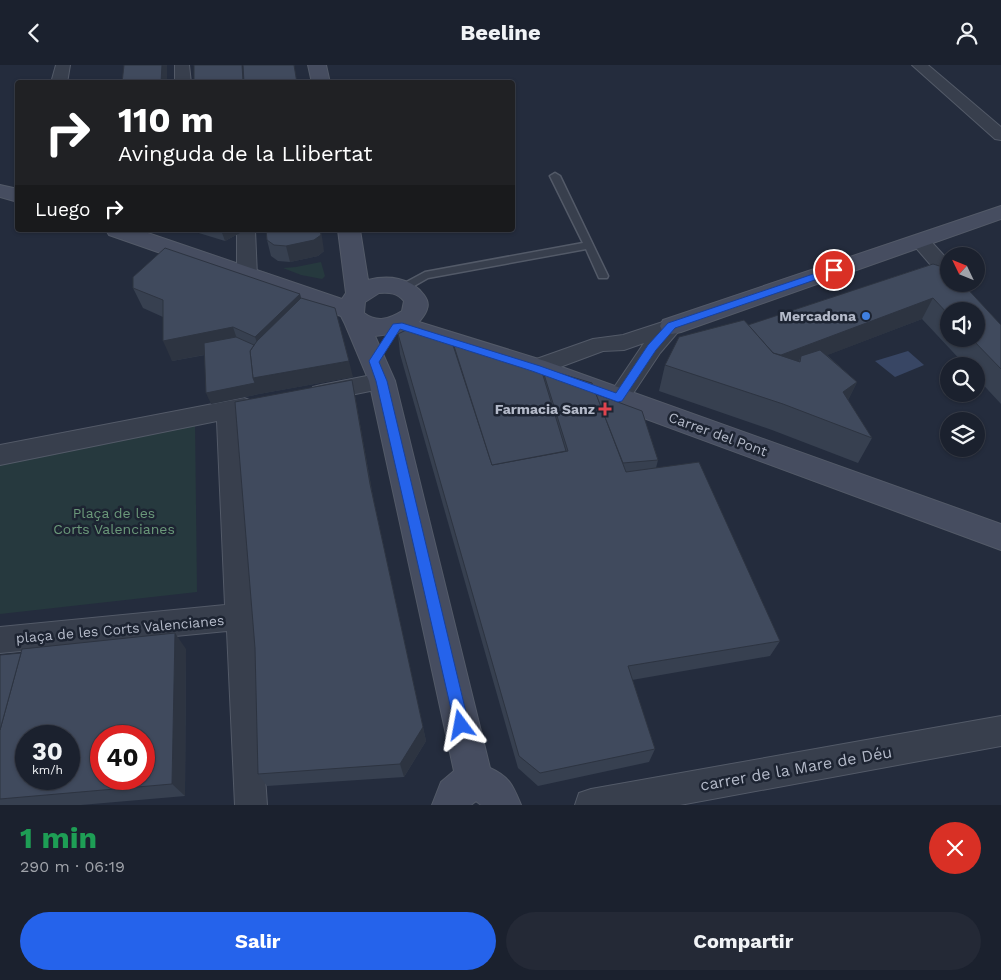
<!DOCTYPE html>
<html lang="es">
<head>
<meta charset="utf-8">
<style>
	:root { --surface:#1b212e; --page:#242936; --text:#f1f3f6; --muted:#a0a3aa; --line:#393e4a; --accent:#2563eb }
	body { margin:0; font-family:"Work Sans",sans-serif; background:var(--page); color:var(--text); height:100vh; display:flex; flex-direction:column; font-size:19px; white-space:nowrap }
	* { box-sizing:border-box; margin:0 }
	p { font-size:16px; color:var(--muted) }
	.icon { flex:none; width:28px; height:28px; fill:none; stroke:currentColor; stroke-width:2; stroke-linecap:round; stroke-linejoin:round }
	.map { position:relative; height:740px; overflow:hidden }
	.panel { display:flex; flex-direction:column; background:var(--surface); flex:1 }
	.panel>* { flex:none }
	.banner { position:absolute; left:15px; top:15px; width:500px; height:152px; border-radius:5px; box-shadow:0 1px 4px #0004,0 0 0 1px var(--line); background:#202124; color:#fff; overflow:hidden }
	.needle { width:32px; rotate:313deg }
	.fabs { position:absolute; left:940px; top:182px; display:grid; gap:10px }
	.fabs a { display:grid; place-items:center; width:45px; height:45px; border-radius:50%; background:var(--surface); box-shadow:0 1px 4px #0004,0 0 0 1px var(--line); font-size:25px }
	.speed { position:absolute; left:15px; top:660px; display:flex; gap:10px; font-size:25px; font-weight:700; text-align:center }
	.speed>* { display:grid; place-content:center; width:65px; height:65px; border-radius:50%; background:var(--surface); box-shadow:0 1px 4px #0004,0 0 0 1px var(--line); line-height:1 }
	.speed small { font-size:12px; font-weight:400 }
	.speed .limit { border:8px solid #d22; background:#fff; color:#111 }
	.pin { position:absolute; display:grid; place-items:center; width:42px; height:42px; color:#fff; margin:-21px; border:2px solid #fff; border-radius:50%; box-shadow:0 1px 5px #0007 }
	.me { position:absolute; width:55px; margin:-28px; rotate:347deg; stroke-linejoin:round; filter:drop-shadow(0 0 4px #0008) }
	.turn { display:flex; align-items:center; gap:18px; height:105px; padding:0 20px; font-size:22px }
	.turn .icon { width:65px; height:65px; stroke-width:2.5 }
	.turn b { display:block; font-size:35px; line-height:42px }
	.then { display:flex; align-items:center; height:48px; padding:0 20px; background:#0003; gap:10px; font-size:19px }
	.round { display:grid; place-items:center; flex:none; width:52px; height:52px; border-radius:26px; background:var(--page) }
	.summary { display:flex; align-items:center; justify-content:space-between; height:85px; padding:0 20px }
	h1 { font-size:30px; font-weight:700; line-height:38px; color:#1e9e55 }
	.cta { display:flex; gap:10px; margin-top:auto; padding:10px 20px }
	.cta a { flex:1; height:58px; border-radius:30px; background:var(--accent); color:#fff; font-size:20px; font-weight:700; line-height:58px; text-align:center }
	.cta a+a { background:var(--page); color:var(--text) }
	header { display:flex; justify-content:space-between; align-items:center; height:65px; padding:0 20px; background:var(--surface); font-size:22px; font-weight:700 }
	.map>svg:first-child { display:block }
</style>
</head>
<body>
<header><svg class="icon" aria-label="back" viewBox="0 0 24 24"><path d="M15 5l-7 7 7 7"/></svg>Beeline<svg class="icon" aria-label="person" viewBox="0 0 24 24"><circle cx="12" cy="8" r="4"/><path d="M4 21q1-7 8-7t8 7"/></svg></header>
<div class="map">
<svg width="1001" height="740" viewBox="0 0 1001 740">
	<rect width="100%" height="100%" fill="#242c3d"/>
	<g fill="#26393e">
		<path d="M321 197 325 211 322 214 301 210 283 203 296 202Z"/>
		<path d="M195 356 197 527 0 549V398Z"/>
	</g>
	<path fill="#384664" d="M908 286 924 300 895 312 875 296Z"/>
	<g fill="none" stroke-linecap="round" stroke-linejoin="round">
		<defs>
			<path id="lane" d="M555 108 560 111 608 211 607 213H599L586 184 428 213 407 225H399L398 223 399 221 425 207 583 178 550 111Z"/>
			<g id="street">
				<path d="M56 0H70L67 18H51Z"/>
				<path d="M175 0H189L191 18H175Z"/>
				<path d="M912 0H928L1001 62V75L995 74Z"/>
				<path d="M237 165H255L257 211 254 216 247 218 240 216 237 211Z"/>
				<path d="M920 170 927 172 949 196V214L942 213 910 176 913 172Z"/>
				<path d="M672 254 679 256 683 261 660 288 626 339 618 342 610 339 607 333 644 278 624 285 603 286 536 311 528 309 525 303 528 297 593 274 623 270Z"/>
				<path d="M382 308 390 310 393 316 390 322 321 336 313 334 310 328 313 322 321 320Z"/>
				<path d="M244 333 252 336 256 342 252 348 240 352 267 740H235L227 566 0 588V562L225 540 217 356 0 400V380Z"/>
				<path d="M1001 651V681L680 740H575L579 728 591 724Z"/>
			</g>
			<g id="secondary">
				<path d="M308 0H326L330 18H312Z"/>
				<path d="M0 120 18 124V137L0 132Z"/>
				<path d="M1001 141V154L681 267 672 269 663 267 660 261 663 255Z"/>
				<path d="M106 165H139L342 234 346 228 338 165H360L368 215C388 210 411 212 424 230 427 234 429 239 427 244 426 249 421 254 419 257L545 296 1001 459V485L527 310 397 268 375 271 395 316 490 703C510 712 513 721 521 740H481L476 736 471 740H432L441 717 454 706 369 316 345 259 341 251 109 170ZM379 228C390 227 397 228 404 236L402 246C389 254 377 258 364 248L365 237Z"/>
			</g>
		</defs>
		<use href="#lane" stroke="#535a68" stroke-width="3"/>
		<use href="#street" stroke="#535a68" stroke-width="2"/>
		<use href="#secondary" stroke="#535a68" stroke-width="2"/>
		<use href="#lane" fill="#383f4d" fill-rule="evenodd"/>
		<use href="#street" fill="#383f4d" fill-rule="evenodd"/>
		<use href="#secondary" fill="#464d60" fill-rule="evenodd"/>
	</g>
	<g fill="#374050" fill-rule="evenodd">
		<path d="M189 165H239L240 168 225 176Z"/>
		<path d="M267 175 324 186 318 191 290 197 278 196 271 191Z"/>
		<path d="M933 199 1001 260V339L976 312V301H966L922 254 827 290 857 317 848 335 872 373 858 398 772 365 659 326 665 300 748 260ZM949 246 976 274H949Z"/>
		<path d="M133 223 300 229 301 233 353 312 259 329 211 339 205 290 172 296 163 252 143 243Z"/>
		<path d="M398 269 542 307V303L596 329 658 395 656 403 780 576 770 591 632 615 655 684 649 697 538 721 518 703 400 289Z"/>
		<path d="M352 315 374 437 426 676 404 712 267 721 258 709Z"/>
		<path d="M186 584 185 731 81 740H0V590Z"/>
	</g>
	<g fill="#2d3441">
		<path d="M162 0H167V18H161Z"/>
		<path d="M221 165H239L240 168 225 176Z"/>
		<path d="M320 165H321L324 186 318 191 290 197 286 181Z"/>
		<path d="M300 229 305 249 262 292 255 272Z"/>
		<path d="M933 233 922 254 799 301 801 291 797 301 771 294Z"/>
		<path d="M233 262 240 283 172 296 163 276Z"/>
		<path d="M349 296 353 312 259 329 211 339 206 328 253 313Z"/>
		<path d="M352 315 356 335 374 438 370 419Z"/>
		<path d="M857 317 844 343 843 327Z"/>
		<path d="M175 568 186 584 185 731 172 719Z"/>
		<path d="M423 662 426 676 404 712 400 699Z"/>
	</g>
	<g fill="#404a5d" stroke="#2d3441" fill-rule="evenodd">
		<path d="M124 0H162L161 18H122Z"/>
		<path d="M194 0H242L243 16 232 18H194Z"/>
		<path d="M243 0H294L297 18H244Z"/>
		<path d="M266 165H320L321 170 314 175 286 181 274 180 267 175Z"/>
		<path d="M165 183 300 229 255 272 233 262 163 276V235L133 223V212Z"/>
		<path d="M933 199 949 204V219H963L1001 260V304L972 274H976V246H949V250L933 233 781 290 773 288 748 260Z"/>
		<path d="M301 233 335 243 349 296 253 313 250 286 257 276Z"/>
		<path d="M744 255 773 288 800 297 801 291 820 285 857 317 843 327 872 373 783 339 665 300 679 272Z"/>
		<path d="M408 264 451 274 492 400 568 386 542 303 592 318 626 407 699 397 780 576 628 601 655 684 540 708 519 691 398 269Z"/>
		<path d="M236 272 254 280 250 286 253 313 255 318 206 328 204 278Z"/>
		<path d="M453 278 542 307 566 386 492 400Z"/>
		<path d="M352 315 370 419 423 662 400 699 258 709 255 583 235 337Z"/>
		<path d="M596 329 642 346 658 395 623 398Z"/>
		<path d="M175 568 172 719 0 734V665L22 584ZM26 671H69V714H26ZM101 671H144V714H101Z"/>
		<path d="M21 588 0 665V590Z"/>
	</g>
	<path fill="#2563eb" stroke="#184099" d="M834 202 839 205 838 207 675 263 656 285 622 336 618 337 532 306 400 264 379 297 387 316 469 660 467 666 461 668 456 666 376 316 369 296 393 259 402 258 540 301 616 328 648 280 668 258Z"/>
	<circle fill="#3f7fe0" stroke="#1d2432" stroke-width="2" cx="866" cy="251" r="5"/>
	<path fill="#e0444e" stroke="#1d2432" stroke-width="2" d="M602.5 336.5h5v5h5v5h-5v5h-5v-5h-5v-5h5z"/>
	<g text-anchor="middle" stroke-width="5" stroke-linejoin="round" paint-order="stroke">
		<g font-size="14" font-weight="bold" fill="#b4bac9" stroke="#1d2432" text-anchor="end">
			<text x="856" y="256">Mercadona</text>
			<text x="595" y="349">Farmacia Sanz</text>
		</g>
		<g font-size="14" fill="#b4bac9" stroke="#1d2432">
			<text transform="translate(718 369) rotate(20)" y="5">Carrer del Pont</text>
			<text transform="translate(120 564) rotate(-5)" y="5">plaça de les Corts Valencianes</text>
		</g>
		<g font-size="14" fill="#6b997a" stroke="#1d2432">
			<text x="114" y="453">Plaça de les<tspan x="114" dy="16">Corts Valencianes</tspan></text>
		</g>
		<g font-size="16" fill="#b4bac9" stroke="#1d2432">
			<text transform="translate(796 703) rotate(-10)" y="6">carrer de la Mare de Déu</text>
		</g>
	</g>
</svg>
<div class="fabs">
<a><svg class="needle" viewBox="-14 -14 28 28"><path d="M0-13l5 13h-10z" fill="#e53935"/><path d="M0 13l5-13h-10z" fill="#a0a3aa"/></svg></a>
<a><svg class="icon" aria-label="sound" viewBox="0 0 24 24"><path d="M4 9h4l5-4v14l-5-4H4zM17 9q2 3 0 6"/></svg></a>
<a><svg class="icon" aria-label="search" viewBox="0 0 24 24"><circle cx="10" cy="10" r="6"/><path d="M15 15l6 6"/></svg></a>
<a><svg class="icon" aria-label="layers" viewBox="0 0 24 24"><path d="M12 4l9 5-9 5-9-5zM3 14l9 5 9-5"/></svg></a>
</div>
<div class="speed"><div>30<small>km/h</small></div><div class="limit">40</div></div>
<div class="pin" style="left:834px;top:205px;background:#d93025"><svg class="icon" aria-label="arrive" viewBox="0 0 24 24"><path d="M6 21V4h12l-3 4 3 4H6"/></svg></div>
<svg class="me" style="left:461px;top:660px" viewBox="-20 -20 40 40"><path d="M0-17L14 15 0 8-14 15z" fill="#2563eb" stroke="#fff" stroke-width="4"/></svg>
<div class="banner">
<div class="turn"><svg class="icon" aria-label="right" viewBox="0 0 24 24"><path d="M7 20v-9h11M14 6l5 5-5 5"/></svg><div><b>110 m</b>Avinguda de la Llibertat</div></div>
<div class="then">Luego<svg class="icon" aria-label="right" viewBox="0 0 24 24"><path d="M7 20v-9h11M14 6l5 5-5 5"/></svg></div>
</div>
</div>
<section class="panel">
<div class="summary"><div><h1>1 min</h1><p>290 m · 06:19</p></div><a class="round" style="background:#d93025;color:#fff"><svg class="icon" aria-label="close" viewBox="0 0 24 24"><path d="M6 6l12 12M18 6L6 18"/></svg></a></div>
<div class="cta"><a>Salir</a><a>Compartir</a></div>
</section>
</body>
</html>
